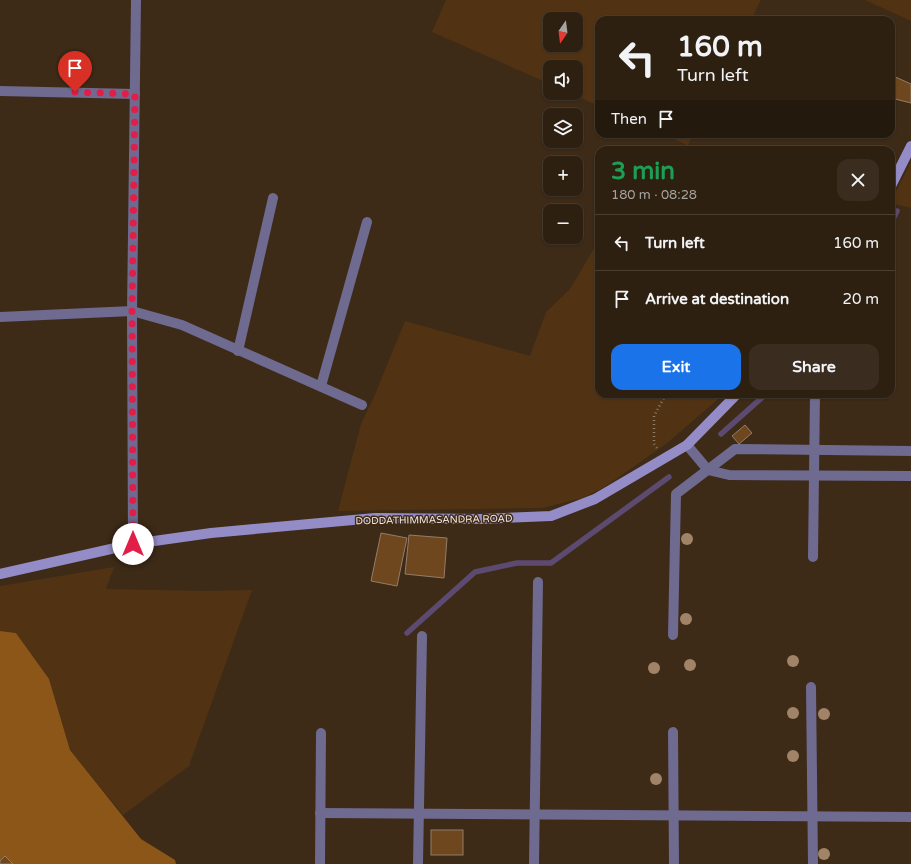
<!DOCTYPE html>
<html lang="en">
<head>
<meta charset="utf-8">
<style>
	:root { --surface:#2e2011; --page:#3a2d1f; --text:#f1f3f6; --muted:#a7a39f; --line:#493e31; --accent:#1a73e8 }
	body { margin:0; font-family:"Varela Round",sans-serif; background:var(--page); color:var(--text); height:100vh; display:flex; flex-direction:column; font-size:15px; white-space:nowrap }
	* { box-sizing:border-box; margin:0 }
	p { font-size:13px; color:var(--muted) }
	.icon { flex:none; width:22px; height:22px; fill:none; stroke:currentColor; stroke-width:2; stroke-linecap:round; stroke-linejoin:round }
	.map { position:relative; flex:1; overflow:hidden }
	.sheet { position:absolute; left:595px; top:146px; width:300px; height:252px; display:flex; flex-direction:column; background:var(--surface); border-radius:12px; box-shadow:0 1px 3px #0004,0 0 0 1px var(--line) }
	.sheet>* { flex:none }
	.hud { position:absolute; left:595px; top:16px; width:300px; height:122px; border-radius:12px; box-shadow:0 1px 3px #0004,0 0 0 1px var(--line); background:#2e2011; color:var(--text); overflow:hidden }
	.needle { width:26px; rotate:194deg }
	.buttons { position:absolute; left:543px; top:12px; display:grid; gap:8px }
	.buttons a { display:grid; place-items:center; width:40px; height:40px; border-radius:8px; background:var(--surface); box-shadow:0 1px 3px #0004,0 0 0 1px var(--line); font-size:20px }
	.pin { position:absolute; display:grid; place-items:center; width:34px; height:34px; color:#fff; margin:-41px -17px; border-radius:50% 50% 50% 0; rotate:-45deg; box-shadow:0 0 4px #0007 }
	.pin .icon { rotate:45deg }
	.me { position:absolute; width:44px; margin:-22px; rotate:0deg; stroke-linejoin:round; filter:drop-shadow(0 0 3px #0008) }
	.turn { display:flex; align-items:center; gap:14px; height:84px; padding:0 16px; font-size:18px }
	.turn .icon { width:52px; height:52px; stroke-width:2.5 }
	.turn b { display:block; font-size:28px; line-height:34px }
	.then { display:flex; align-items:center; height:38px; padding:0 16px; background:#0003; gap:8px; font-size:15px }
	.round { display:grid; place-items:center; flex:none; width:42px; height:42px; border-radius:12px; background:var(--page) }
	.head { display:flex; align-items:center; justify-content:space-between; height:68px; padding:0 16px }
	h1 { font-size:24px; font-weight:700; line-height:30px; color:#1e9e55 }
	.primary-button { display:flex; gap:8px; margin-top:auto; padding:8px 16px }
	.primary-button a { flex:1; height:46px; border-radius:12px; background:var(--accent); color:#fff; font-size:16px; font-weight:700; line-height:46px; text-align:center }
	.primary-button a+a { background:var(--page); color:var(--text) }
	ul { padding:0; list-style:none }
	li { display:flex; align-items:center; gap:12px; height:56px; padding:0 16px; border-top:1px solid var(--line) }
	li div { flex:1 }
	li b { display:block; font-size:15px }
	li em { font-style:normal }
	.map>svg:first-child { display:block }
</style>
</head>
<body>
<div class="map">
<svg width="911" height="864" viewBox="0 0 911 864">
	<rect width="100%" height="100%" fill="#3d2a17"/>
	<g fill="#513314" fill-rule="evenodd">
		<path d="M446 0H761L751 20H599V106L570 93H576V67H550V84L432 32ZM550 19H576V45H550Z"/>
		<path d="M865 0H911V21Z"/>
		<path d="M663 134H693L688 145 700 150H682L687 145Z"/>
		<path d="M911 162V208L891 203V201Z"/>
		<path d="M599 240V394H724L666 444 603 488 582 498 543 508 338 511 361 424 374 397 405 321 530 356 546 312 570 289Z"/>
		<path d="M114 567 106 589 202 591 252 590 189 766 123 815 70 750 49 679 16 633 0 631V586Z"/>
	</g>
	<path fill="#8c5618" d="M0 631 16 633 49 679 70 750 141 839 175 860 176 864H0Z"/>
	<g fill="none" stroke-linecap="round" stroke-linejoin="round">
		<g stroke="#5d4a71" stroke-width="5.5">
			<path d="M891 223 897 211"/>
			<path d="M721 434 766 394"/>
			<path d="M407 633 475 572 517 563H551L669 477"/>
		</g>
	</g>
	<g fill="#6e471f" stroke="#947d69">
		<path d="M891 75 911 84V103L891 98Z"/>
		<path d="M745 425 752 433 739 444 732 436Z"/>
		<path d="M381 533 407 538 397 586 371 581Z"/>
		<path d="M409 535 447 538 444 578 405 574Z"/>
		<rect x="431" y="830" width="32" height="25"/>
		<path d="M5 856 13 864H0V861Z"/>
	</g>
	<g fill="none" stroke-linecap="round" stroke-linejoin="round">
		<path stroke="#8d7c6c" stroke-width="2.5" stroke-dasharray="1 3" stroke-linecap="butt" d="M657 448 654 444V416L666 394"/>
		<g stroke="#6f6a8f" stroke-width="10">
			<path d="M0 91 135 94"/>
			<path d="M0 317 132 311 182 325 362 405"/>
			<path d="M238 351 273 198"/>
			<path d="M321 386 367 222"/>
			<path d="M687 445 708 470 729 475 911 476"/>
			<path d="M133 544 132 311 136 0"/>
			<path d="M813 557 815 394"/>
			<path d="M673 635 676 494 735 449 911 451"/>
			<path d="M811 687 813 864"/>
			<path d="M673 732 674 864"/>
			<path d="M320 813 911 817"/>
			<path d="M320 864 321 733"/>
			<path d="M418 864 422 636"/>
			<path d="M534 864 538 582"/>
		</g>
		<g stroke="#948cc7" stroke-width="10">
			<path d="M891 186 911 146"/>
			<path d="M0 574 133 544 211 533 375 518 482 519 551 516 595 499 687 445 737 394"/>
		</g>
	</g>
	<g fill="#a18367">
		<circle cx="687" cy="539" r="6"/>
		<circle cx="686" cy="619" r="6"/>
		<circle cx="793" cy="661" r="6"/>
		<circle cx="690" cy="665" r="6"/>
		<circle cx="654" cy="668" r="6"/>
		<circle cx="793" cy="713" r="6"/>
		<circle cx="824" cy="714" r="6"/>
		<circle cx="793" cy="756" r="6"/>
		<circle cx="656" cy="779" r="6"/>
		<circle cx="824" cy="854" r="6"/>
	</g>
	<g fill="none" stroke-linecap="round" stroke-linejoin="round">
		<path stroke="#e11d48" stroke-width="7" stroke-dasharray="0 12.6" d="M75 92 135 94 132 311 133 544"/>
	</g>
	<g text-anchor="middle" stroke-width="3" stroke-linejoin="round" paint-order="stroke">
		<g font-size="10" fill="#f7eade" stroke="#3d2a17">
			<text transform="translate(434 519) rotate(-1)" y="4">DODDATHIMMASANDRA ROAD</text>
		</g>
	</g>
</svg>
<div class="buttons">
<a><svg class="needle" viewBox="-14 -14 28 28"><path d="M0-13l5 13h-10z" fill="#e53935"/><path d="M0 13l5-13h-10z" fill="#a7a39f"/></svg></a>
<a><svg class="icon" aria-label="sound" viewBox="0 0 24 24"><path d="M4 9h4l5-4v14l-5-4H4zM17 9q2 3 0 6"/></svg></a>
<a><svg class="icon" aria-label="layers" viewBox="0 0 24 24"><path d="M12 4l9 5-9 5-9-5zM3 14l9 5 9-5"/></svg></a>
<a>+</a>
<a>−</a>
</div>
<div class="pin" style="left:75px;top:92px;background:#d93025"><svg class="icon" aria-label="arrive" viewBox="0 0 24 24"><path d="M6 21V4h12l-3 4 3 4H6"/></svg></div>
<svg class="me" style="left:133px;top:544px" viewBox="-20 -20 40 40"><circle r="19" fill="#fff"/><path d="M0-13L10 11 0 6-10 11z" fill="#e11d48"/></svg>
<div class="hud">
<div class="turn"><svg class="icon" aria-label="left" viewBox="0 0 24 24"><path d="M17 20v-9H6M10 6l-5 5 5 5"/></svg><div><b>160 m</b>Turn left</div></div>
<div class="then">Then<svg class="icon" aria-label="arrive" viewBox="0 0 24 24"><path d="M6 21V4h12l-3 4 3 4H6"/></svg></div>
</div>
<section class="sheet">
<div class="head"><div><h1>3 min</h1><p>180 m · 08:28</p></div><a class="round"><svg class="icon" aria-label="close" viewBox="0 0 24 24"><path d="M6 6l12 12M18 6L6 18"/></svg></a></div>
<ul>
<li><svg class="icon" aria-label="left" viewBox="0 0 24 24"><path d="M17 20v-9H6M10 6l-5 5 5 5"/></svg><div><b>Turn left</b></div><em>160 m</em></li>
<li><svg class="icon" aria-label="arrive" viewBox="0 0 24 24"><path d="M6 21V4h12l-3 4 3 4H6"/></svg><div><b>Arrive at destination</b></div><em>20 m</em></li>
</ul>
<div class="primary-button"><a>Exit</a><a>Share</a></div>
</section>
</div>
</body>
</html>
